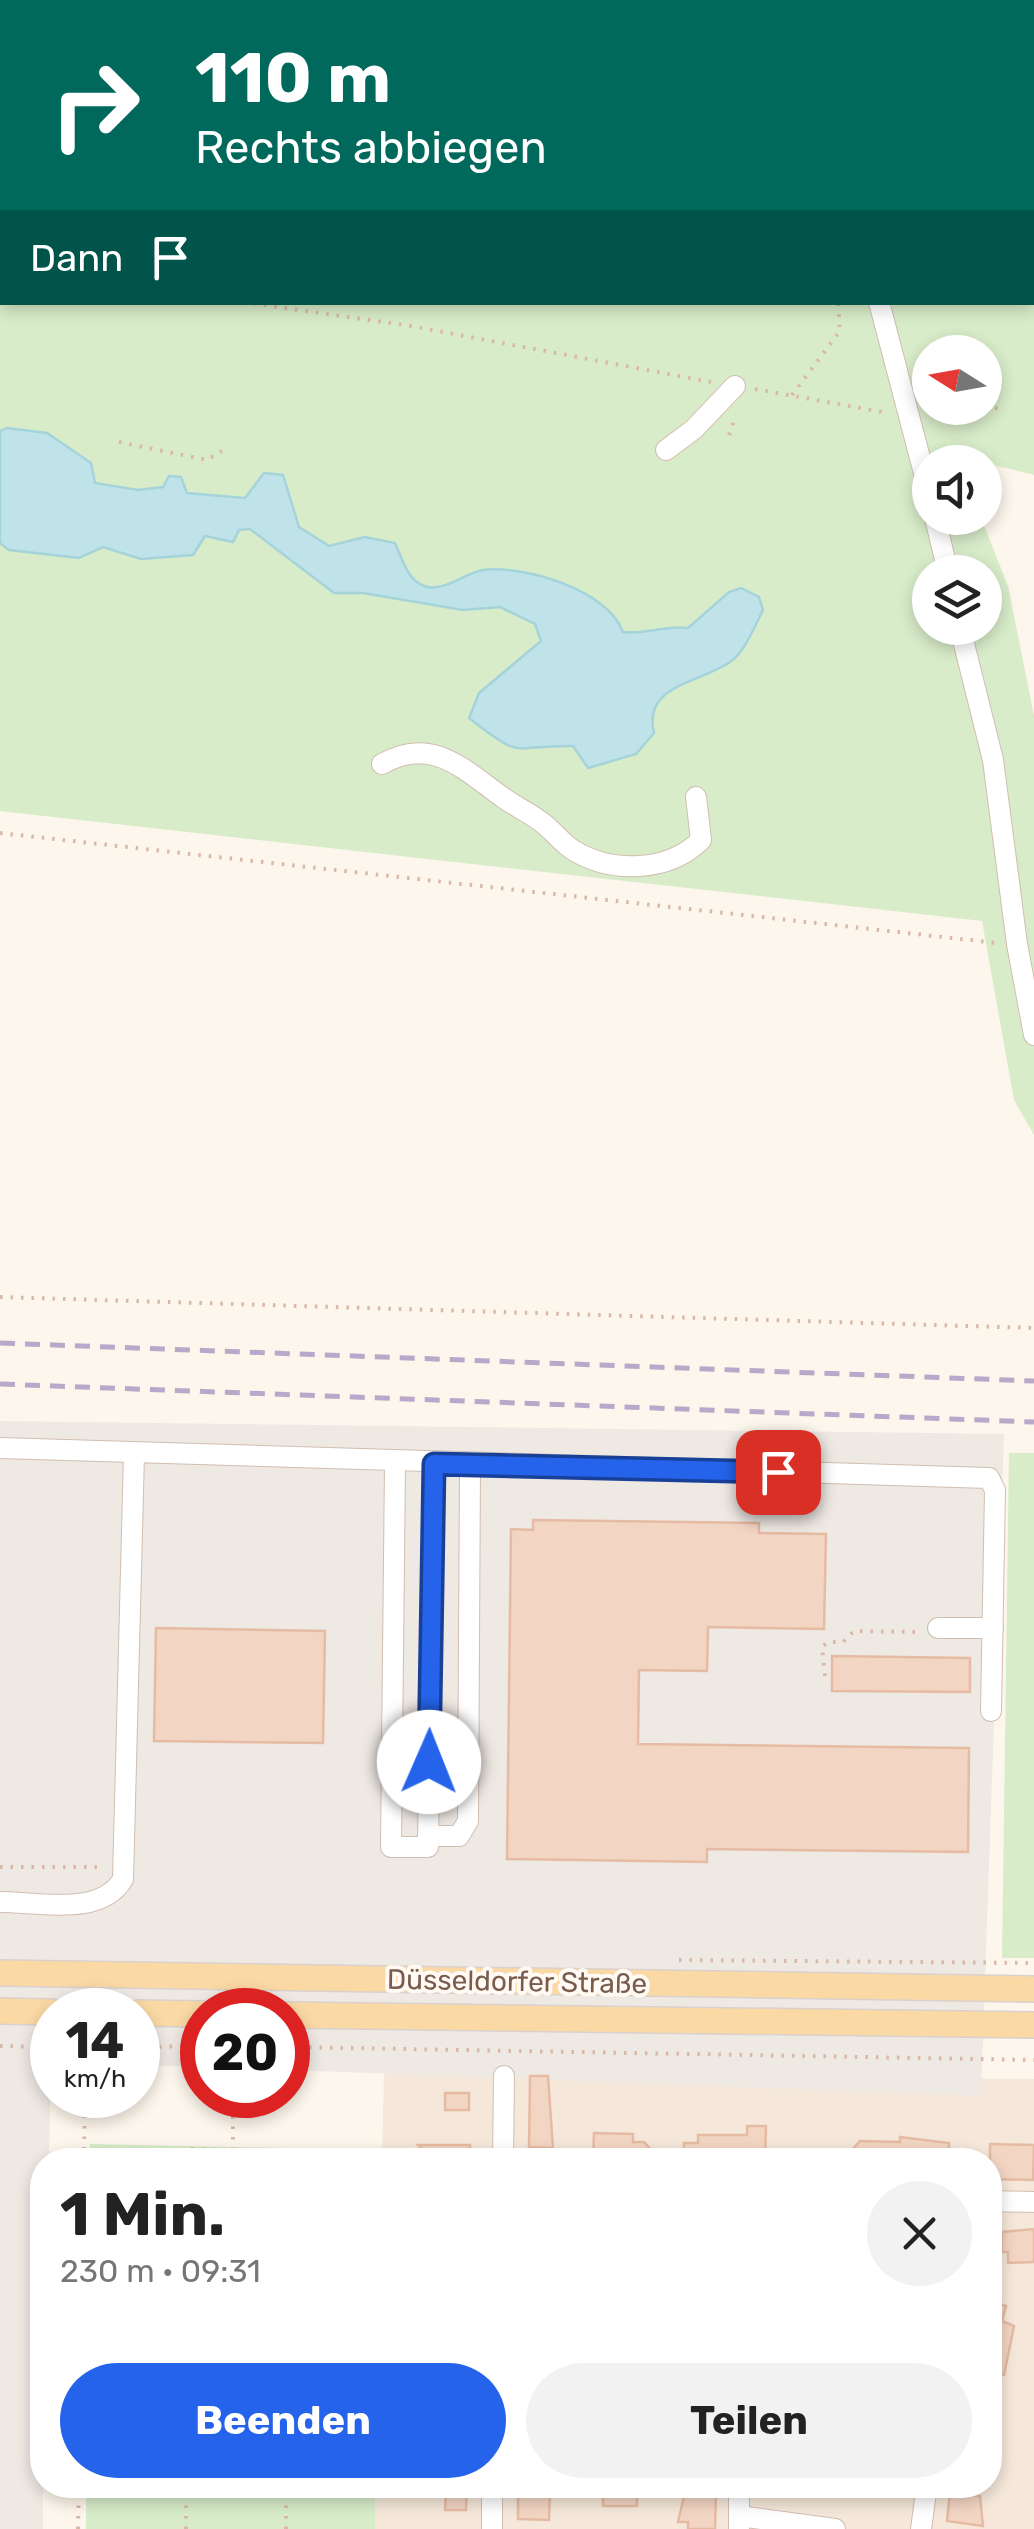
<!DOCTYPE html>
<html lang="de">
<head>
<meta charset="utf-8">
<style>
	:root { --surface:#fff; --page:#f2f2f2; --text:#222; --muted:#767676; --accent:#2563eb }
	body { margin:0; font-family:Rubik,sans-serif; background:var(--page); color:var(--text); height:100vh; display:flex; flex-direction:column; font-size:38px; white-space:nowrap }
	* { box-sizing:border-box; margin:0 }
	p { font-size:32px; color:var(--muted) }
	.icon { flex:none; width:55px; height:55px; fill:none; stroke:currentColor; stroke-width:2; stroke-linecap:round; stroke-linejoin:round }
	.map { position:relative; flex:1; overflow:hidden }
	.side { position:absolute; left:30px; top:2148px; width:972px; height:350px; display:flex; flex-direction:column; background:var(--surface); border-radius:40px; box-shadow:0 5px 15px #0003 }
	.side>* { flex:none }
	.banner { position:absolute; left:0px; top:0px; width:1035px; height:305px; box-shadow:0 5px 15px #0003; background:#00695c; color:#fff; overflow:hidden }
	.needle { width:65px; rotate:281deg }
	.tools { position:absolute; left:912px; top:335px; display:grid; gap:20px }
	.tools a { display:grid; place-items:center; width:90px; height:90px; border-radius:50%; background:var(--surface); box-shadow:0 5px 15px #0003; font-size:50px }
	.speed { position:absolute; left:30px; top:1988px; display:flex; gap:20px; font-size:50px; font-weight:700; text-align:center }
	.speed>* { display:grid; place-content:center; width:130px; height:130px; border-radius:50%; background:var(--surface); box-shadow:0 5px 15px #0003; line-height:1 }
	.speed small { font-size:25px; font-weight:400 }
	.speed .limit { border:15px solid #d22; background:#fff; color:#111 }
	.pin { position:absolute; display:grid; place-items:center; width:85px; height:85px; color:#fff; margin:-42px; border-radius:20px; box-shadow:0 5px 15px #0006 }
	.me { position:absolute; width:110px; margin:-55px; rotate:1deg; stroke-linejoin:round; filter:drop-shadow(0 0 8px #0008) }
	.turn { display:flex; align-items:center; gap:35px; height:210px; padding:0 30px; font-size:45px }
	.turn .icon { width:130px; height:130px; stroke-width:2.5 }
	.turn b { display:block; font-size:70px; line-height:85px }
	.then { display:flex; align-items:center; height:95px; padding:0 30px; background:#0003; gap:20px; font-size:38px }
	.round { display:grid; place-items:center; flex:none; width:105px; height:105px; border-radius:52px; background:var(--page) }
	.summary { display:flex; align-items:center; justify-content:space-between; height:170px; padding:0 30px }
	h1 { font-size:60px; font-weight:700; line-height:75px }
	.cta { display:flex; gap:20px; margin-top:auto; padding:20px 30px }
	.cta a { flex:1; height:115px; border-radius:60px; background:var(--accent); color:#fff; font-size:40px; font-weight:700; line-height:115px; text-align:center }
	.cta a+a { background:var(--page); color:var(--text) }
	.map>svg:first-child { display:block }
</style>
</head>
<body>
<div class="map">
<svg width="1034" height="2529" viewBox="0 0 1034 2529">
	<rect width="100%" height="100%" fill="#fdf6ec"/>
	<path fill="#f5e8da" d="M384 2074 1034 2079V2529H375V2485H990V2160H382Z"/>
	<path fill="#efe9e4" d="M0 1421 1004 1434 981 2096 288 2070V2010H202V2067L138 2065V2010H52L49 2160H42L43 2529H0Z"/>
	<g fill="#d8ecc9" fill-rule="evenodd">
		<path d="M0 0H1034V475L957 456 959 462H930V518H981L1008 586 1034 716V1135L1014 1100 982 921 0 811ZM2 2H1032V302H2ZM930 352H985V408H930ZM930 572H985V628H930Z"/>
		<path d="M1009 1453H1034V1958H1002Z"/>
		<path d="M90 2144 383 2150 382 2160H90Z"/>
		<rect x="86" y="2485" width="289" height="44"/>
	</g>
	<path fill="#bfe3e8" stroke="#a5d3da" stroke-width="2.5" d="M7 428 47 433 91 463 95 483 138 490 163 487 169 476 181 477 187 493 245 498 264 473 283 475 299 527 329 546 365 537 395 543C402 558 407 580 424 586 444 593 464 573 483 570 525 565 608 590 623 632 646 635 664 625 688 628L729 592 741 588 759 597 763 610C755 626 744 653 730 662 700 683 642 685 654 733L636 754 588 768 573 746C510 745 525 762 469 718L479 693 541 641 535 624 500 607 463 610 363 593H334L250 529 239 530 233 542 205 536 193 555 141 559 103 547 79 558 9 550 0 543V431Z"/>
	<g fill="#f3d5c3" stroke="#e6bba3" stroke-width="2.5">
		<path d="M533 1520 759 1523V1533L826 1534 824 1629 708 1627 707 1671 639 1670 638 1744 969 1748 968 1852 707 1849V1862L507 1859 511 1529 533 1530Z"/>
		<path d="M156 1628 325 1631 323 1743 154 1741Z"/>
		<path d="M832 1656 970 1658V1692L832 1691Z"/>
		<path d="M530 2076H548L553 2148 529 2147Z"/>
		<rect x="445" y="2093" width="24" height="17"/>
		<path d="M747 2126H766L765 2160H683L684 2143H698V2135H747Z"/>
		<path d="M594 2133 633 2134V2142H644L660 2160H593Z"/>
		<path d="M900 2137 949 2143V2160H861L852 2150 860 2141 900 2142Z"/>
		<path d="M990 2144 1034 2145 1033 2180 990 2179Z"/>
		<path d="M418 2145H470V2160H434Z"/>
		<path d="M1034 2229V2262L1008 2263V2252H1002V2232Z"/>
		<path d="M990 2302 1006 2306 1002 2321 1014 2326 1004 2375 990 2372Z"/>
		<path d="M446 2485H467L466 2510H445Z"/>
		<path d="M518 2485 550 2490 549 2520 518 2519Z"/>
		<rect x="603" y="2488" width="34" height="18"/>
		<path d="M685 2492H716L715 2529H688V2522H678Z"/>
		<path d="M950 2492 980 2496 983 2526 947 2521Z"/>
	</g>
	<g fill="none" stroke-linecap="round" stroke-linejoin="round">
		<defs>
			<g id="minor">
				<path d="M799 0 800 2"/>
				<path d="M879 302 930 496"/>
				<path d="M666 450 694 429 735 386"/>
				<path d="M935 518 948 572"/>
				<path d="M960 628 993 760 1017 944 1034 1035"/>
				<path d="M382 764C433 735 464 770 505 799 518 808 532 814 544 824 554 832 562 843 573 850 612 874 669 872 701 840L696 797"/>
				<path d="M0 1448 989 1478 995 1490 991 1711"/>
				<path d="M395 1463 391 1847H428L433 1464"/>
				<path d="M938 1628H993"/>
				<path d="M428 1836H459L468 1821 470 1465"/>
				<path d="M0 1902C39 1902 101 1917 123 1879L134 1454"/>
				<path d="M503 2160 504 2076"/>
				<path d="M990 2201 1034 2202"/>
				<path d="M739 2516 835 2529"/>
				<path d="M739 2528V2485"/>
				<path d="M492 2529V2485"/>
				<path d="M921 2529 927 2485"/>
			</g>
			<g id="major">
				<path d="M0 1973 1034 1989"/>
				<path d="M0 2011 52 2012"/>
				<path d="M138 2013 202 2014"/>
				<path d="M288 2015 1034 2025"/>
			</g>
		</defs>
		<use href="#minor" stroke="#d1beb0" stroke-width="22"/>
		<use href="#major" stroke="#dad1cd" stroke-width="28"/>
		<g stroke="#d9b8a5" stroke-width="4" stroke-dasharray="2.5 8" stroke-linecap="butt">
			<path d="M1019 2 1025 0"/>
			<path d="M0 129H2"/>
			<path d="M243 302 411 326 711 382"/>
			<path d="M755 389 888 413"/>
			<path d="M792 395 840 331 838 302"/>
			<path d="M985 405 1004 410"/>
			<path d="M729 435 736 415"/>
			<path d="M119 442 207 460 225 449"/>
			<path d="M0 833 997 943"/>
			<path d="M0 1297 1034 1328"/>
			<path d="M825 1676 822 1647 828 1642H843L854 1631 920 1632"/>
			<path d="M0 1867H105"/>
			<path d="M679 1960 1034 1963"/>
			<path d="M0 2046 52 2047"/>
			<path d="M138 2047 202 2046"/>
			<path d="M288 2047 1034 2060"/>
			<path d="M233 2095V2149"/>
			<path d="M84 2160 85 2095"/>
			<path d="M192 2160V2149L288 2151V2160"/>
			<path d="M78 2529 79 2485"/>
			<path d="M186 2529V2485"/>
			<path d="M286 2529V2485"/>
		</g>
		<use href="#minor" stroke="#fff" stroke-width="20"/>
		<use href="#major" stroke="#fbd9a5" stroke-width="25"/>
		<g stroke="#b9a8c9" stroke-width="5" stroke-dasharray="15 10" stroke-linecap="butt">
			<path d="M0 1343 1034 1381"/>
			<path d="M0 1384 1034 1422"/>
		</g>
	</g>
	<g fill="none" stroke-linecap="round" stroke-linejoin="round">
		<defs>
			<path id="route" d="M429 1762 434 1464 778 1472"/>
		</defs>
		<use href="#route" stroke="#184099" stroke-width="25"/>
		<use href="#route" stroke="#2563eb" stroke-width="18"/>
	</g>
	<g text-anchor="middle" stroke-width="8" stroke-linejoin="round" paint-order="stroke">
		<g font-size="28" fill="#7a5c4d" stroke="#fffaf3">
			<text transform="translate(517 1981) rotate(1)" y="10">Düsseldorfer Straße</text>
		</g>
	</g>
</svg>
<div class="tools">
<a><svg class="needle" viewBox="-14 -14 28 28"><path d="M0-13l5 13h-10z" fill="#e53935"/><path d="M0 13l5-13h-10z" fill="#767676"/></svg></a>
<a><svg class="icon" aria-label="sound" viewBox="0 0 24 24"><path d="M4 9h4l5-4v14l-5-4H4zM17 9q2 3 0 6"/></svg></a>
<a><svg class="icon" aria-label="layers" viewBox="0 0 24 24"><path d="M12 4l9 5-9 5-9-5zM3 14l9 5 9-5"/></svg></a>
</div>
<div class="speed"><div>14<small>km/h</small></div><div class="limit">20</div></div>
<div class="pin" style="left:778px;top:1472px;background:#d93025"><svg class="icon" aria-label="arrive" viewBox="0 0 24 24"><path d="M6 21V4h12l-3 4 3 4H6"/></svg></div>
<svg class="me" style="left:429px;top:1762px" viewBox="-20 -20 40 40"><circle r="19" fill="#fff"/><path d="M0-13L10 11 0 6-10 11z" fill="#2563eb"/></svg>
<div class="banner">
<div class="turn"><svg class="icon" aria-label="right" viewBox="0 0 24 24"><path d="M7 20v-9h11M14 6l5 5-5 5"/></svg><div><b>110 m</b>Rechts abbiegen</div></div>
<div class="then">Dann<svg class="icon" aria-label="arrive" viewBox="0 0 24 24"><path d="M6 21V4h12l-3 4 3 4H6"/></svg></div>
</div>
<section class="side">
<div class="summary"><div><h1>1 Min.</h1><p>230 m · 09:31</p></div><a class="round"><svg class="icon" aria-label="close" viewBox="0 0 24 24"><path d="M6 6l12 12M18 6L6 18"/></svg></a></div>
<div class="cta"><a>Beenden</a><a>Teilen</a></div>
</section>
</div>
</body>
</html>
